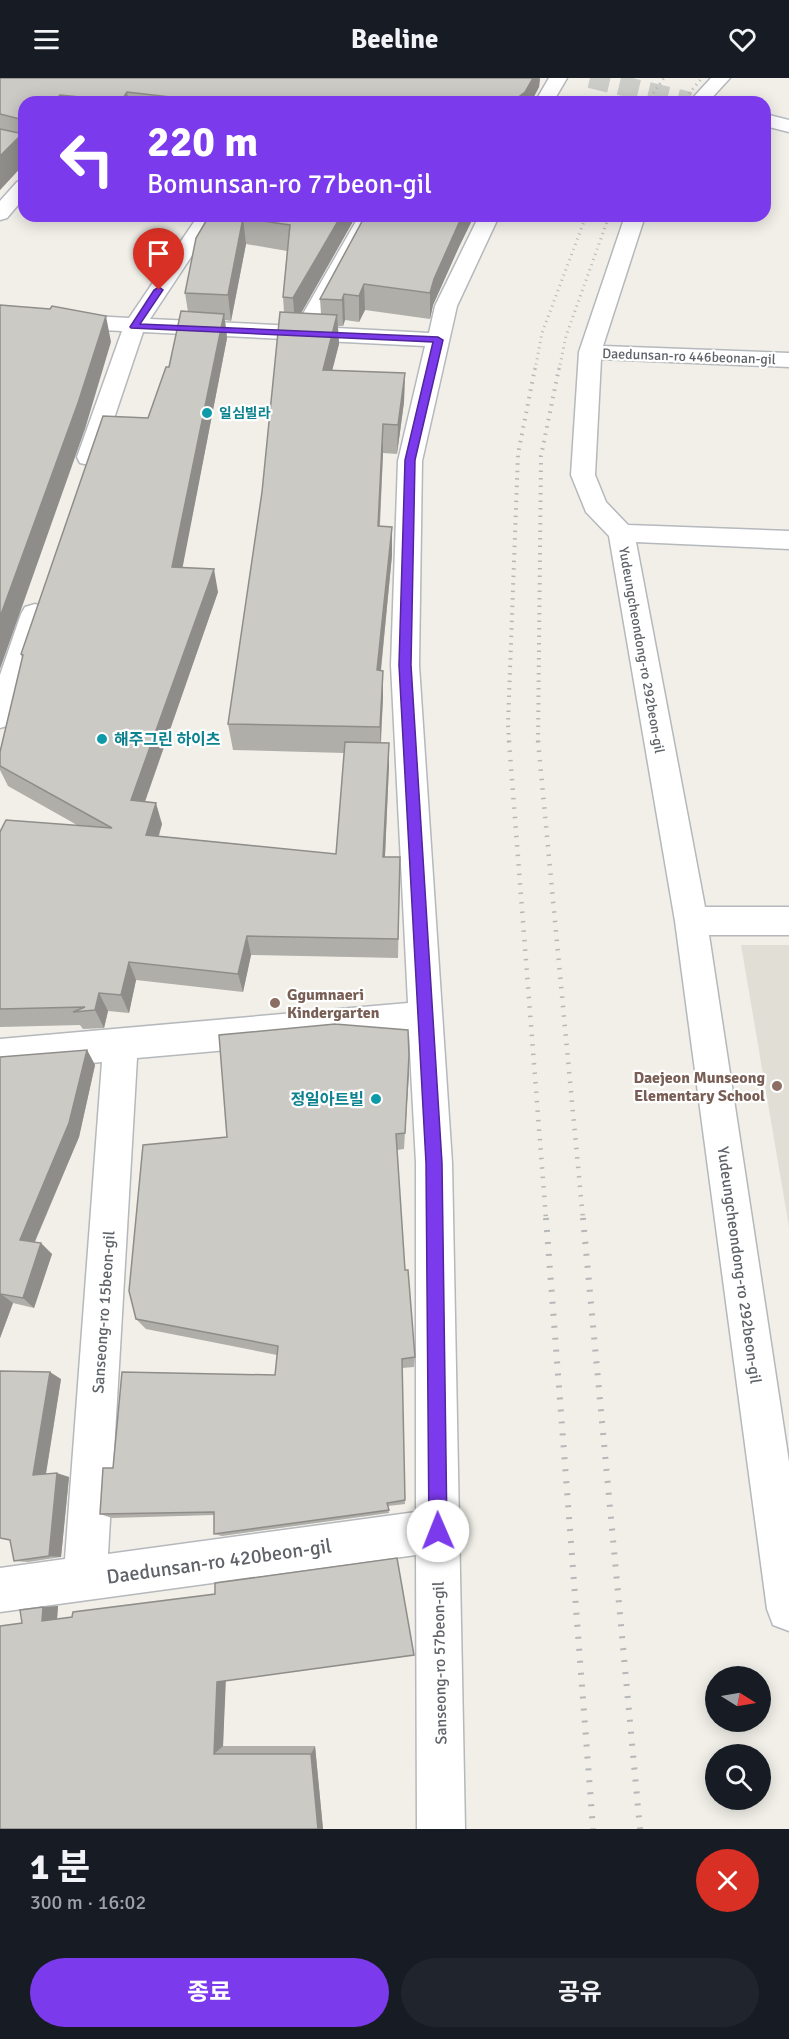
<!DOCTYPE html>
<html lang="ko">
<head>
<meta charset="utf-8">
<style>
	:root { --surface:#171b24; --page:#20242c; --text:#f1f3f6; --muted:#9ea1a6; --accent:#7c3aed }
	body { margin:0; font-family:Signika,"Noto Sans KR",sans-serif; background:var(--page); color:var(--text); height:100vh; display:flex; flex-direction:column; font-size:22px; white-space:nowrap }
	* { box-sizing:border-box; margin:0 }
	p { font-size:20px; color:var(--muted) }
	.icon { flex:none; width:33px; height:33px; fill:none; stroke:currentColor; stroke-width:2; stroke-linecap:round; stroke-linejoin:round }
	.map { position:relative; height:1751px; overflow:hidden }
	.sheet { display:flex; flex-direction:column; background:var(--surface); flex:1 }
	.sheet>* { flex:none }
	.hud { position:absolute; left:18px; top:18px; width:753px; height:126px; border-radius:18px; box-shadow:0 3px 15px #0003; background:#7c3aed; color:#fff; overflow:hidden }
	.needle { width:39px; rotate:101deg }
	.buttons { position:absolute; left:705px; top:1588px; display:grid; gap:12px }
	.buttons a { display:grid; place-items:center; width:66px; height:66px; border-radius:50%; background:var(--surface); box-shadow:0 3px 15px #0003; font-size:30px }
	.pin { position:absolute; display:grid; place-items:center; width:51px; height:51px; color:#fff; margin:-62px -26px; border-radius:50% 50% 50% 0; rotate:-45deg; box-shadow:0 0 6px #0007 }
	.pin .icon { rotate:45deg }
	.me { position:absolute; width:66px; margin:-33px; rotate:359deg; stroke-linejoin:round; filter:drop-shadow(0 0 4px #0008) }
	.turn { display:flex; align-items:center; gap:21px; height:126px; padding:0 30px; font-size:27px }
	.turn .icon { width:78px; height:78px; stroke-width:2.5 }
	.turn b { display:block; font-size:42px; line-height:51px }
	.round { display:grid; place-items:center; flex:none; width:63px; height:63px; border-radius:32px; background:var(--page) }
	.summary { display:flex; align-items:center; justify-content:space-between; height:102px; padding:0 30px }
	h1 { font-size:36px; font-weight:700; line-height:45px }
	.action { display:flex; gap:12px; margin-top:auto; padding:12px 30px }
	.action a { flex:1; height:69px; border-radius:36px; background:var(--accent); color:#fff; font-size:24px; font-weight:700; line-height:69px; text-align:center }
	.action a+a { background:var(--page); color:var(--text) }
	header { display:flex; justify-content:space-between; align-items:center; height:78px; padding:0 30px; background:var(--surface); font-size:27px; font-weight:700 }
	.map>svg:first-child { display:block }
</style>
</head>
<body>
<header><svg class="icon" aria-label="menu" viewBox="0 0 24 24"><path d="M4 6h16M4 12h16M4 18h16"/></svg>Beeline<svg class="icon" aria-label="heart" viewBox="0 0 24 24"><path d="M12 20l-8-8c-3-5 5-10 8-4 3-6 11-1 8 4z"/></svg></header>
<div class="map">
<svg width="789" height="1751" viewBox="0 0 789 1751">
	<rect width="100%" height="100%" fill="#f1efe8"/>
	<path fill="#e1ded6" d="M741 867H789V1149Z"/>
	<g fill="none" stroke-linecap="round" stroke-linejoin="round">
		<path stroke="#ccccc8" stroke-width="20" stroke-dasharray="20 10" stroke-linecap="butt" d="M590 0 690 24"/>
		<defs>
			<g id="street">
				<path d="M549 0H567L553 24H535Z"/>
				<path d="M711 0H730L708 24H689Z"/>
				<path d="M24 102V120L7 140 0 142V123L17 104Z"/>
				<path d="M198 138H218L150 241 296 248 359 138H379L318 249 429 255 435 228 479 138H499L457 228 422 383 419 587 452 1085 465 1751H417L416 1477 0 1534V1490L65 1481 102 984 0 993V961L408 925 391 587 398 383 425 268 143 254 101 379 98 385 89 387 80 385 77 379 122 253 0 247V233L129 240ZM409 956 416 1085V1434L108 1476 137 980Z"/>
				<path d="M625 138H645L603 268 789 275V289L601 281 595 397 606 424 628 447 789 453V471L636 464 705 829H789V857H709L789 1384V1553L773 1547 767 1531 675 843 609 458 586 434 571 397 579 274Z"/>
				<path d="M35 526 45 529 49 536 14 639 10 647 0 650V597L21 536 25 529Z"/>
			</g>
			<path id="secondary" d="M765 36 789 42V54L765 48Z"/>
		</defs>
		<use href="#street" stroke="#b5b8bc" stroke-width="3"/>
		<use href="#secondary" stroke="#b6babf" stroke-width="3"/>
		<use href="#street" fill="#fff" fill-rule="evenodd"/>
		<use href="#secondary" fill="#fff" fill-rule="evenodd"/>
		<g stroke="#b6b7b8" stroke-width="3" stroke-dasharray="1 4.5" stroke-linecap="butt">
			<path d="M647 24 664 0"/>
			<path d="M682 24 702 0"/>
			<path d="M535 292 542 255 586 138"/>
			<path d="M559 292 566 258 609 138"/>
		</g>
		<g stroke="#b6b7b8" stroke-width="4" stroke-dasharray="1.5 6" stroke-linecap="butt">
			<path d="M509 664 508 646 518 376 535 290"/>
			<path d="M538 664 541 378 559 290"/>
		</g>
		<g stroke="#b6b7b8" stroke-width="4.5" stroke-dasharray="1.5 8" stroke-linecap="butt">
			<path d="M509 663 546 1141"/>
			<path d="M538 663 583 1141"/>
		</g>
		<g stroke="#b6b7b8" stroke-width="6" stroke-dasharray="2 10" stroke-linecap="butt">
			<path d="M546 1140 593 1751"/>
			<path d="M583 1140 640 1751"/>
		</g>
	</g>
	<g fill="#afaea9" fill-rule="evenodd">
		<path d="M0 0H540L539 9 531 24H24V86L0 112Z"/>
		<path d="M209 138H356L301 235 321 236 320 221 365 138H474L458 171 433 227 430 241 365 232 359 244 345 242 343 248H338L339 266 332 292 405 295 404 324 397 376 383 375 380 448 392 477 381 593H383V619L381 665H389V687L385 779H400L398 880 251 877 243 914 136 902 129 935 108 933 104 950 83 951 80 947 0 949V754L77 747 8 708 0 692V674L22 580 21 576 148 340 169 289 188 234 185 215ZM246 166 287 173 283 219 284 234 262 414 228 646 233 672 344 675 336 776 159 758 162 746 145 724 218 514 182 490 227 260 225 242 231 243Z"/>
		<path d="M87 972 95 987 79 1059 35 1164 52 1176 34 1230 13 1225 0 1260V979Z"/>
		<path d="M409 977 404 1071 397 1072 405 1192 415 1279 414 1289 402 1290 405 1426 388 1428 389 1435 222 1458 214 1456V1437L112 1440 100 1436 113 1390 275 1297 277 1277 146 1251 136 1241 227 1059Z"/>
		<path d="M61 1301 46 1396 69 1399 61 1479 28 1484 14 1483 10 1462Z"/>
		<path d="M58 1528 57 1541 225 1603 223 1668H315L323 1751 22 1545 43 1529Z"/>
	</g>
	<g fill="#8f8d8a">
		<path d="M533 0H540L539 9 531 24H512Z"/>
		<path d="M127 14 129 24H121V23Z"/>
		<path d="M60 17 62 24H53Z"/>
		<path d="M24 54V86L0 112V78Z"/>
		<path d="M341 138H356L295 246 293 220Z"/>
		<path d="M462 138H474L458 171 433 227 430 241V215L434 201Z"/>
		<path d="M243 140 246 166 231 243 228 217Z"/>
		<path d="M364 206 365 232 359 244V218Z"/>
		<path d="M344 216 345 242 343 248 342 222Z"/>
		<path d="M224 236 227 260 178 513 172 489Z"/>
		<path d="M337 237 339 266 325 321 323 292Z"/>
		<path d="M106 238 111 264 85 351 0 591V539Z"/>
		<path d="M405 295 404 324 397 376 398 347Z"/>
		<path d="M383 346V375L378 476V448Z"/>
		<path d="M392 449V477L378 619 377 592Z"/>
		<path d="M214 491 218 514 138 743 131 722Z"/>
		<path d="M383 593V619L380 675V649Z"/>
		<path d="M389 665V687L384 799 383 779Z"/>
		<path d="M156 725 162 746 152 778 146 757Z"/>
		<path d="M247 858 251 877 243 914 238 896Z"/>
		<path d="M129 884 136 902 129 935 121 917Z"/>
		<path d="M99 915 108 933 104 950 95 932Z"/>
		<path d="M87 972 95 987 79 1059 31 1172 20 1162Z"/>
		<path d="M409 977V995L404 1071 405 1055Z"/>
		<path d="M41 1165 52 1176 34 1230 23 1220Z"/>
		<path d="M1 1216 13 1225 0 1260V1218Z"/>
		<path d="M50 1294 61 1301 45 1401 33 1397Z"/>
		<path d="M57 1395 69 1399 61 1479 49 1478Z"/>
		<path d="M58 1528 57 1542 42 1543 43 1529Z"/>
		<path d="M226 1600 223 1668 214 1676 217 1604Z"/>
		<path d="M315 1668 323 1751H318L311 1676Z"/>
	</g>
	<g fill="#cccac5" stroke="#8f8d8a" stroke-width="1.5">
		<path d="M0 0H533L525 14 512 24H227L220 22 219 24H214L127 14 121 23 60 17 53 24H24V54L0 78V51L19 55 20 41 0 36Z"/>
		<path d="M209 138H341L293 220 283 219 290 147 243 140 228 217 185 215 196 160Z"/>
		<path d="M365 138H462L434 201 430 215 364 206 359 218 344 216 342 222 320 221Z"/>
		<path d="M0 227 50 231 52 228 106 238 78 325 0 539Z"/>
		<path d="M181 233 224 236 172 489 214 491 131 722 156 725 146 757 336 776 345 664 389 665 383 779H400L398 861 247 858 238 896 129 884 121 917 99 915 95 932 73 934 85 929 0 931V754L6 742 112 750 0 688V674L23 577 21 576 103 338 148 340 166 289H169Z"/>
		<path d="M280 234 337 237 323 292 405 295 398 347 383 346 378 448 392 449 377 592 383 593 380 649 228 646 262 414Z"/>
		<path d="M335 946 408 952 409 977 405 1055 396 1056 405 1192H408L415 1279 402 1281 405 1422 387 1425 389 1432 214 1456V1434L100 1436 103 1390H113L122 1294 275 1297 278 1268 136 1241 129 1213 143 1067 227 1059 219 957Z"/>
		<path d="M87 972 69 1045 20 1162 41 1165 23 1220 1 1216 0 1218V979Z"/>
		<path d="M0 1293 50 1294 33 1397 57 1395 49 1478 14 1483 10 1462 0 1460Z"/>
		<path d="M397 1480 414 1577 217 1604 214 1676H311L318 1751H0V1548L22 1545 20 1532 43 1529 42 1543 72 1539 73 1534 215 1516V1505Z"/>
	</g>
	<path fill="#7c3aed" stroke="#51269a" stroke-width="1.5" d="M159 209 163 212 140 246 438 259 443 262 415 382 411 587 442 1085 447 1453 444 1459 438 1462 432 1459 429 1453 426 1085 399 587 405 382 433 264 131 250 130 249 154 212Z"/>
	<g fill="#0f9aa8" stroke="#fff" stroke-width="2">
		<circle cx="207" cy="335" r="6"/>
		<circle cx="102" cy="661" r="6"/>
		<circle cx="376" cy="1021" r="6"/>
	</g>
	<g fill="#8d6e63" stroke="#fff" stroke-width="2">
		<circle cx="275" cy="925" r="6"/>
		<circle cx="777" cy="1008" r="6"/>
	</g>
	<g text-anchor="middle" stroke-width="4.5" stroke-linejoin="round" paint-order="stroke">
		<g font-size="14" fill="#5f6368" stroke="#fff">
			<text transform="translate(689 278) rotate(2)" y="5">Daedunsan-ro 446beonan-gil</text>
			<text transform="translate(642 572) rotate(80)" y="5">Yudeungcheondong-ro 292beon-gil</text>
		</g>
		<g font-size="14" font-weight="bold" fill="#0d838f" stroke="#fff" text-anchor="start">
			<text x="219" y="340">일심빌라</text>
		</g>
		<g font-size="16" font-weight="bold" fill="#0d838f" stroke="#fff" text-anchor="start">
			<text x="114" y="667">해주그린 하이츠</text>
			<text x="364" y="1027" text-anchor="end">정일아트빌</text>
		</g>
		<g font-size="16" font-weight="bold" fill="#785e54" stroke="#fff" text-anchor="start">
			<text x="287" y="922">Ggumnaeri<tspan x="287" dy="18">Kindergarten</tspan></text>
			<text x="765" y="1005" text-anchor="end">Daejeon Munseong<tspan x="765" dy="18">Elementary School</tspan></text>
		</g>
		<g font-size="16" fill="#5f6368" stroke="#fff">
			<text transform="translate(740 1187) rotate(82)" y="6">Yudeungcheondong-ro 292beon-gil</text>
			<text transform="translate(103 1234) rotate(-86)" y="6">Sanseong-ro 15beon-gil</text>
			<text transform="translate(439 1585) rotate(-91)" y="6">Sanseong-ro 57beon-gil</text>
		</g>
		<g font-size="20" fill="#5f6368" stroke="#fff">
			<text transform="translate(219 1483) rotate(-8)" y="7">Daedunsan-ro 420beon-gil</text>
		</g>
	</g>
</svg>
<div class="buttons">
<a><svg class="needle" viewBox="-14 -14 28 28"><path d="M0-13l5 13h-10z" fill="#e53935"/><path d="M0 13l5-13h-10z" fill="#9ea1a6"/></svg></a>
<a><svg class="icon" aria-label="search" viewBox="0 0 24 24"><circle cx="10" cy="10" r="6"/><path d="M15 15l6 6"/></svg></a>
</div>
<div class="pin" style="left:159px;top:212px;background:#d93025"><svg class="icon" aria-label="arrive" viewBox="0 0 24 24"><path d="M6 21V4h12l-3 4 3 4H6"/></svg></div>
<svg class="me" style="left:438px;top:1453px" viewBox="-20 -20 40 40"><circle r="19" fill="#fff"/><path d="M0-13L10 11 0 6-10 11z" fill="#7c3aed"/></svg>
<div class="hud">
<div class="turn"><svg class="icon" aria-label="left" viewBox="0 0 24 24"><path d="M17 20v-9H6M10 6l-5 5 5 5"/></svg><div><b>220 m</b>Bomunsan-ro 77beon-gil</div></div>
</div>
</div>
<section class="sheet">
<div class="summary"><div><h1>1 분</h1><p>300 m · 16:02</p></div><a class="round" style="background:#d93025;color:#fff"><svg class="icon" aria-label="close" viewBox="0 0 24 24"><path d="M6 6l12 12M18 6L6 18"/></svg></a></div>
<div class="action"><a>종료</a><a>공유</a></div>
</section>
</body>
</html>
